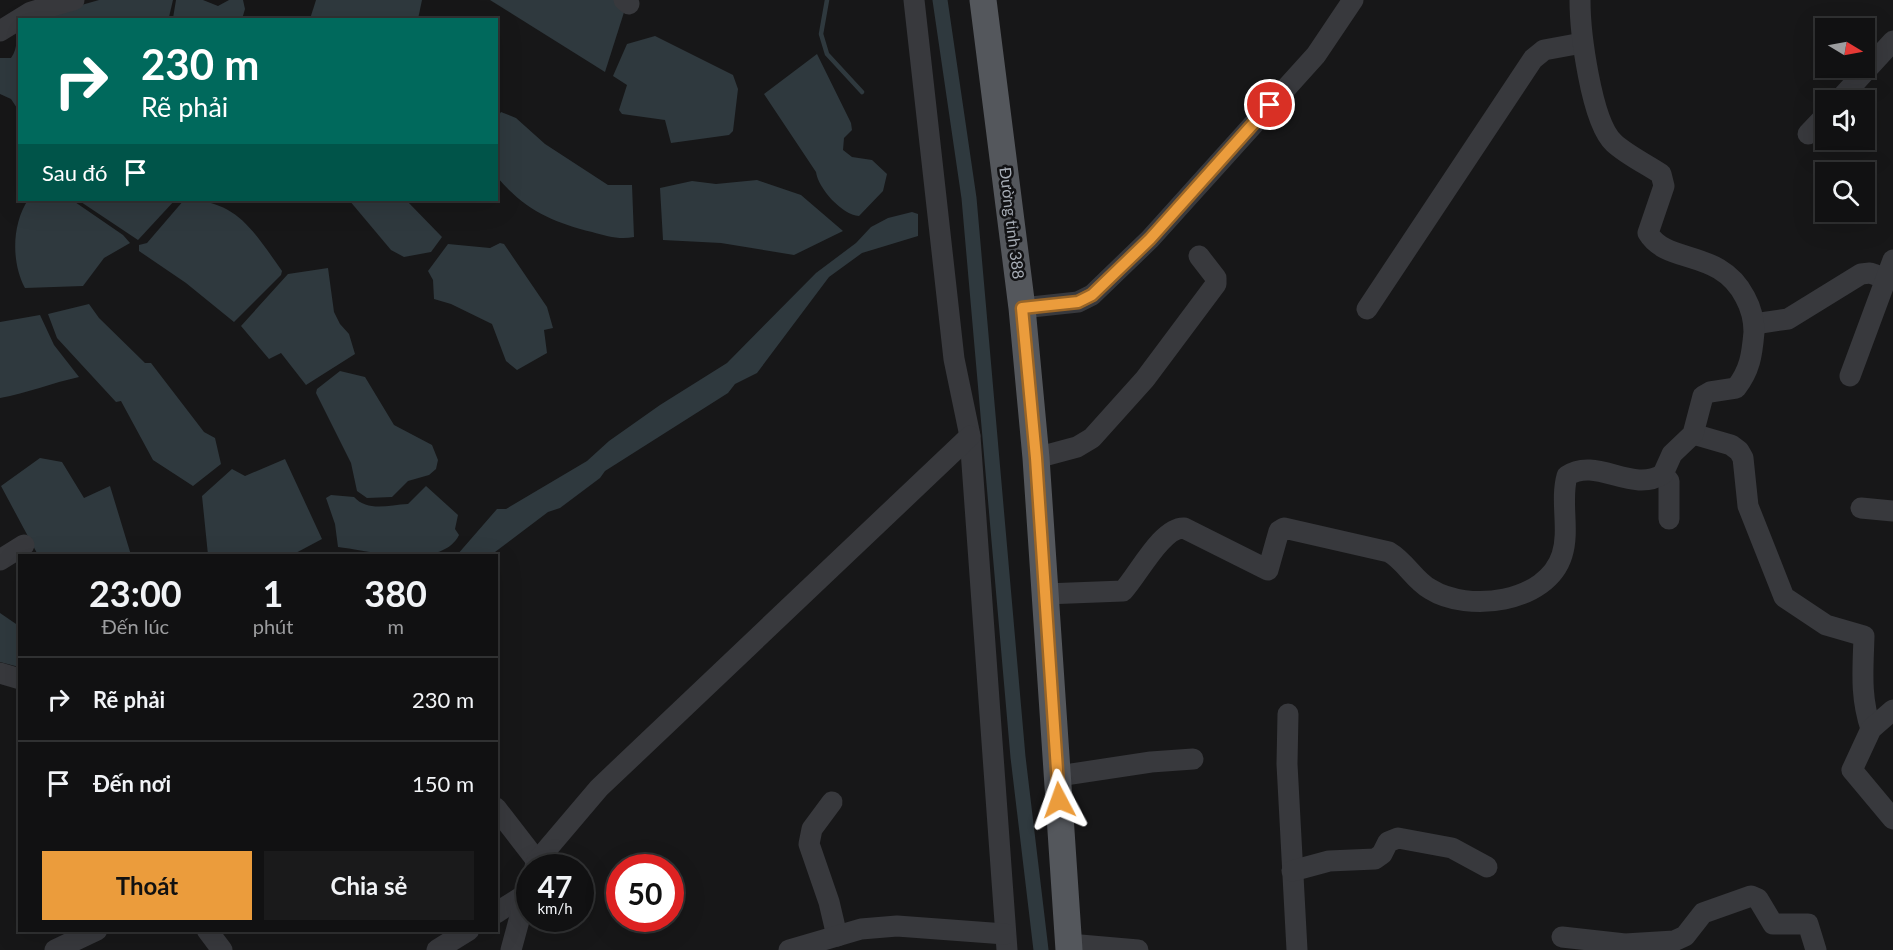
<!DOCTYPE html>
<html lang="vi">
<head>
<meta charset="utf-8">
<style>
	:root { --surface:#111112; --page:#1a1a1b; --text:#f1f3f6; --muted:#9c9d9f; --line:#303132; --accent:#eb9c3c }
	body { margin:0; font-family:Lato,sans-serif; background:var(--page); color:var(--text); height:100vh; display:flex; flex-direction:column; font-size:22px; white-space:nowrap }
	* { box-sizing:border-box; margin:0 }
	p { font-size:20px; color:var(--muted) }
	.icon { flex:none; width:33px; height:33px; fill:none; stroke:currentColor; stroke-width:2; stroke-linecap:round; stroke-linejoin:round }
	.map { position:relative; flex:1; overflow:hidden }
	.panel { position:absolute; left:18px; top:554px; width:480px; height:378px; display:flex; flex-direction:column; background:var(--surface); border-radius:0px; box-shadow:0 6px 24px #0002,0 0 0 2px var(--line) }
	.panel>* { flex:none }
	.guide { position:absolute; left:18px; top:18px; width:480px; height:183px; border-radius:0px; box-shadow:0 6px 24px #0002,0 0 0 2px var(--line); background:#00695c; color:#fff; overflow:hidden }
	.needle { width:39px; rotate:100deg }
	.fabs { position:absolute; left:1815px; top:18px; display:grid; gap:12px }
	.fabs a { display:grid; place-items:center; width:60px; height:60px; border-radius:0px; background:var(--surface); box-shadow:0 6px 24px #0002,0 0 0 2px var(--line); font-size:30px }
	.speed { position:absolute; left:516px; top:854px; display:flex; gap:12px; font-size:30px; font-weight:700; text-align:center }
	.speed>* { display:grid; place-content:center; width:78px; height:78px; border-radius:50%; background:var(--surface); box-shadow:0 6px 24px #0002,0 0 0 2px var(--line); line-height:1 }
	.speed small { font-size:15px; font-weight:400 }
	.speed .limit { border:9px solid #d22; background:#fff; color:#111 }
	.pin { position:absolute; display:grid; place-items:center; width:51px; height:51px; color:#fff; margin:-26px; border:3px solid #fff; border-radius:50%; box-shadow:0 2px 6px #0007 }
	.me { position:absolute; width:66px; margin:-33px; rotate:356deg; stroke-linejoin:round; filter:drop-shadow(0 0 4px #0008) }
	.turn { display:flex; align-items:center; gap:21px; height:126px; padding:0 24px; font-size:27px }
	.turn .icon { width:78px; height:78px; stroke-width:2.5 }
	.turn b { display:block; font-size:42px; line-height:51px }
	.then { display:flex; align-items:center; height:57px; padding:0 24px; background:#0003; gap:12px; font-size:22px }
	.eta { display:flex; justify-content:space-evenly; align-items:center; height:102px; text-align:center }
	.eta b { font-size:36px; font-weight:700; line-height:42px }
	.action { display:flex; gap:12px; margin-top:auto; padding:12px 24px }
	.action a { flex:1; height:69px; border-radius:0px; background:var(--accent); color:#111; font-size:24px; font-weight:700; line-height:69px; text-align:center }
	.action a+a { background:var(--page); color:var(--text) }
	ul { padding:0; list-style:none }
	li { display:flex; align-items:center; gap:18px; height:84px; padding:0 24px; border-top:2px solid var(--line) }
	li div { flex:1 }
	li b { display:block; font-size:22px }
	li em { font-style:normal }
	.map>svg:first-child { display:block }
</style>
</head>
<body>
<div class="map">
<svg width="1893" height="950" viewBox="0 0 1893 950">
	<rect width="100%" height="100%" fill="#171718"/>
	<g fill="#2f393e">
		<path d="M99 0H173L169 17 160 19 29 20Z"/>
		<path d="M176 0H203L218 6 229 0H243L245 9 242 19 173 18Z"/>
		<path d="M316 0H422L418 19H310Z"/>
		<path d="M490 0H618L626 6 605 72Z"/>
		<path d="M19 25V111L11 99 0 94V58H11C19 47 15 37 19 25Z"/>
		<path d="M655 36 733 75 738 89 733 131 729 135 671 143 665 120 622 114 619 110 627 85 613 76 627 44Z"/>
		<path d="M817 54 851 123 852 130 844 138 843 150 852 157 872 160 887 174 883 191 859 216C842 215 818 188 816 172L764 94Z"/>
		<path d="M501 112 516 118 545 144 608 185H632L634 237C619 240 607 236 592 232 552 222 525 210 497 177V118Z"/>
		<path d="M757 180 801 195 843 231 794 255 721 243 663 240 660 188 692 181 716 184Z"/>
		<path d="M28 200H72L123 235 130 243 104 258 83 286 25 288C11 262 12 224 28 200Z"/>
		<path d="M78 200H175L138 240Z"/>
		<path d="M184 200C237 199 254 232 282 271L281 275 234 322 186 283 139 251V245L147 243Z"/>
		<path d="M349 200H406L442 237 431 252 404 257 391 250Z"/>
		<path d="M912 212 918 214V236L862 253 829 277 757 373 735 384 728 393 605 471 600 478 560 508 548 512 491 555H457L497 509H506L587 461 609 441 660 405 727 363 816 273 856 243 871 227 888 218Z"/>
		<path d="M500 243 504 244 547 307 553 328 544 330 547 353 517 370 506 361 492 324 451 304 434 299 433 280 428 271 448 244 490 248Z"/>
		<path d="M328 268 334 312 340 324 349 334 355 354 306 385 281 353 269 359 241 326 288 274Z"/>
		<path d="M89 304 99 318 145 363H151L204 432 215 438 221 464 193 486 153 460 121 401 116 402 57 338 48 314Z"/>
		<path d="M40 315 54 345 79 377C52 383 27 393 0 398V322Z"/>
		<path d="M340 371 365 377 394 425 432 445 438 460 436 469 429 475 408 481 392 497 367 498 357 491 351 463 316 393 317 389Z"/>
		<path d="M40 458 62 462 84 498 110 486 131 555H38L1 486Z"/>
		<path d="M285 459 322 539 292 555H208L202 496 232 469 245 476Z"/>
		<path d="M426 486 458 515 455 529 459 535C442 570 371 551 338 547L335 524 326 498 331 495 354 497C368 512 388 505 408 504Z"/>
		<path d="M0 613 19 626V667L0 662Z"/>
	</g>
	<g fill="none" stroke-linecap="round" stroke-linejoin="round">
		<path stroke="#2f393e" stroke-width="4.5" d="M827 0 821 34 827 54 862 92"/>
		<path stroke="#2f393e" stroke-width="15" d="M940 0 969 198 1018 757 1041 950"/>
		<g stroke="#38393d" stroke-width="21">
			<path d="M624 0 629 4"/>
			<path d="M914 0 954 359 970 436 1007 950"/>
			<path d="M0 31 31 12 74 0"/>
			<path d="M1839 100 1893 41"/>
			<path d="M1808 134 1826 115"/>
			<path d="M1022 308 1078 302 1092 295 1150 239 1316 55 1353 0"/>
			<path d="M1367 309 1533 59 1544 50 1582 43"/>
			<path d="M1754 324 1788 319 1861 274 1870 273 1885 278"/>
			<path d="M1850 376 1893 260"/>
			<path d="M1693 434 1731 445 1739 451 1743 458 1748 506 1784 597 1826 625 1864 636C1863 670 1860 696 1871 729"/>
			<path d="M1036 458 1077 447 1092 438 1145 379 1216 284V278L1199 256"/>
			<path d="M1663 474 1669 481V519"/>
			<path d="M1861 508 1893 511"/>
			<path d="M0 560 24 545"/>
			<path d="M1045 594 1123 591C1138 575 1162 527 1184 528L1268 570 1279 531 1284 528 1389 552C1406 562 1414 580 1430 589 1468 613 1547 603 1562 555 1570 530 1560 501 1567 476 1596 456 1632 494 1663 474L1672 454 1693 434 1703 396 1710 392 1736 388C1750 370 1752 355 1754 332 1754 320 1751 308 1745 297 1720 248 1667 265 1648 233L1664 186 1661 174C1646 164 1627 155 1614 143 1591 122 1580 31 1580 0"/>
			<path d="M0 673 20 679"/>
			<path d="M1893 710 1871 729 1852 770 1893 819"/>
			<path d="M1288 714 1287 764 1297 950"/>
			<path d="M1058 776 1151 762 1193 759"/>
			<path d="M832 802 812 829 809 844 829 902 837 936"/>
			<path d="M496 808 537 861 535 867"/>
			<path d="M537 861 599 788 970 436"/>
			<path d="M1292 871 1329 861 1375 859 1382 854 1388 842 1398 838 1452 848 1487 867"/>
			<path d="M496 913 523 896"/>
			<path d="M207 930 222 950"/>
			<path d="M1562 937 1625 944 1674 941 1685 936 1703 913 1751 896 1758 899 1773 924H1808L1816 950"/>
			<path d="M1069 944 1138 950"/>
			<path d="M55 950 97 930"/>
			<path d="M437 950 469 930"/>
			<path d="M511 950 530 880"/>
			<path d="M789 950 861 929 897 926 1005 934"/>
		</g>
		<path stroke="#54575c" stroke-width="27" d="M983 0 1022 308 1036 458 1069 950"/>
	</g>
	<g fill="none" stroke-linecap="round" stroke-linejoin="round">
		<defs>
			<path id="route" d="M1059 800 1036 458 1022 308 1078 302 1092 295 1150 239 1270 105"/>
		</defs>
		<use href="#route" stroke="#996527" stroke-width="15"/>
		<use href="#route" stroke="#eb9c3c" stroke-width="10"/>
	</g>
	<g text-anchor="middle" stroke-width="5" stroke-linejoin="round" paint-order="stroke">
		<g font-size="16" fill="#a9afb8" stroke="#121214">
			<text transform="translate(1012 223) rotate(83)" y="6">Đường tỉnh 388</text>
		</g>
	</g>
</svg>
<div class="fabs">
<a><svg class="needle" viewBox="-14 -14 28 28"><path d="M0-13l5 13h-10z" fill="#e53935"/><path d="M0 13l5-13h-10z" fill="#9c9d9f"/></svg></a>
<a><svg class="icon" aria-label="sound" viewBox="0 0 24 24"><path d="M4 9h4l5-4v14l-5-4H4zM17 9q2 3 0 6"/></svg></a>
<a><svg class="icon" aria-label="search" viewBox="0 0 24 24"><circle cx="10" cy="10" r="6"/><path d="M15 15l6 6"/></svg></a>
</div>
<div class="speed"><div>47<small>km/h</small></div><div class="limit">50</div></div>
<div class="pin" style="left:1270px;top:105px;background:#d93025"><svg class="icon" aria-label="arrive" viewBox="0 0 24 24"><path d="M6 21V4h12l-3 4 3 4H6"/></svg></div>
<svg class="me" style="left:1059px;top:800px" viewBox="-20 -20 40 40"><path d="M0-17L14 15 0 8-14 15z" fill="#eb9c3c" stroke="#fff" stroke-width="4"/></svg>
<div class="guide">
<div class="turn"><svg class="icon" aria-label="right" viewBox="0 0 24 24"><path d="M7 20v-9h11M14 6l5 5-5 5"/></svg><div><b>230 m</b>Rẽ phải</div></div>
<div class="then">Sau đó<svg class="icon" aria-label="arrive" viewBox="0 0 24 24"><path d="M6 21V4h12l-3 4 3 4H6"/></svg></div>
</div>
<section class="panel">
<div class="eta">
<div><b>23:00</b><p>Đến lúc</p></div>
<div><b>1</b><p>phút</p></div>
<div><b>380</b><p>m</p></div>
</div>
<ul>
<li><svg class="icon" aria-label="right" viewBox="0 0 24 24"><path d="M7 20v-9h11M14 6l5 5-5 5"/></svg><div><b>Rẽ phải</b></div><em>230 m</em></li>
<li><svg class="icon" aria-label="arrive" viewBox="0 0 24 24"><path d="M6 21V4h12l-3 4 3 4H6"/></svg><div><b>Đến nơi</b></div><em>150 m</em></li>
</ul>
<div class="action"><a>Thoát</a><a>Chia sẻ</a></div>
</section>
</div>
</body>
</html>
